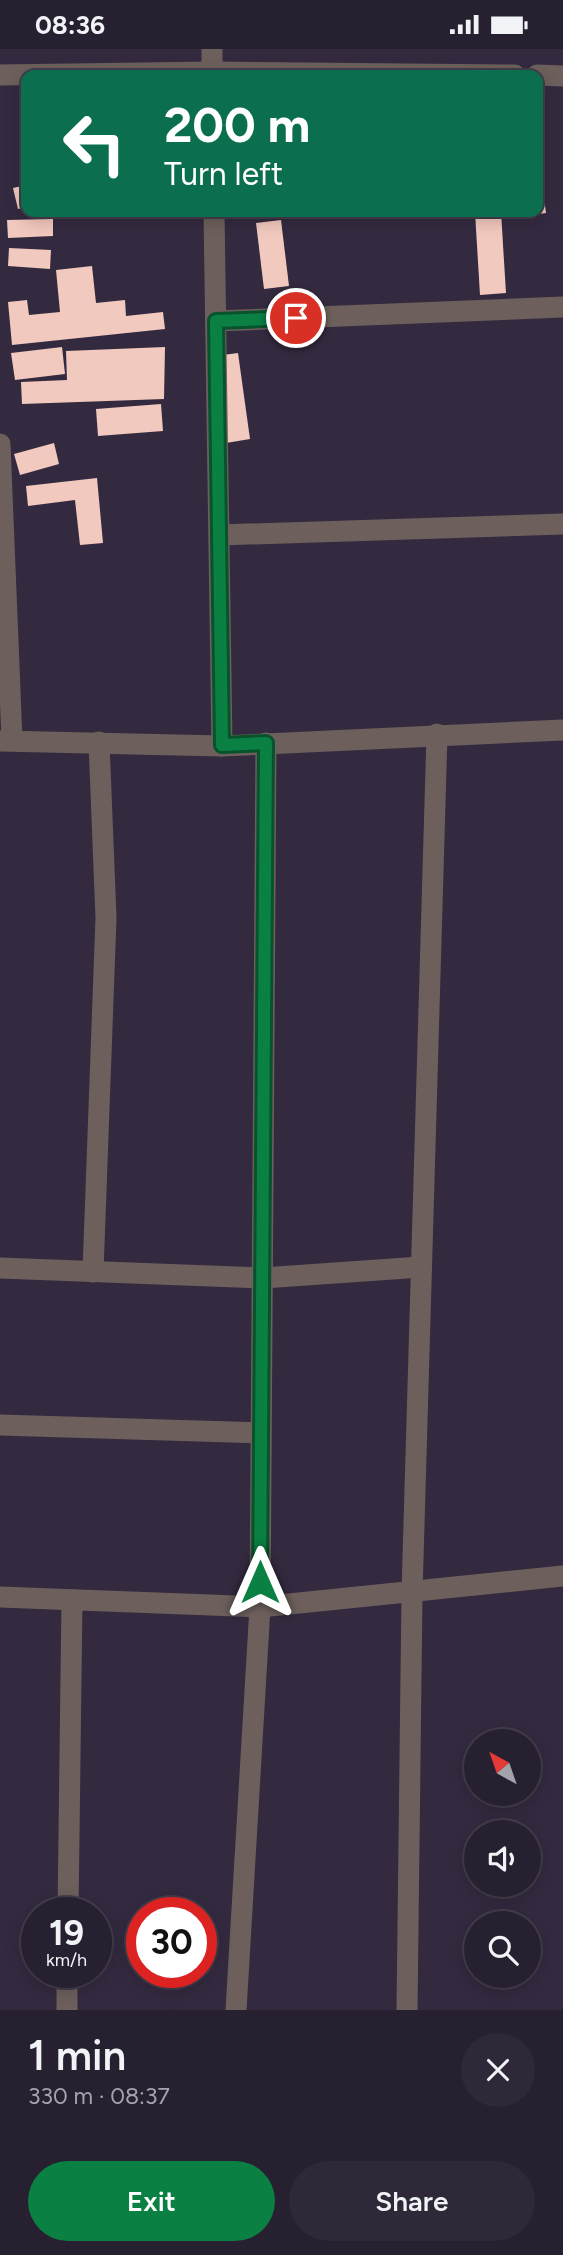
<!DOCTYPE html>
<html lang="en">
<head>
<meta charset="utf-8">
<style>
	:root { --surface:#272030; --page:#2f2838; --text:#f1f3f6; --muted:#a4a3ab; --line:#433e4c; --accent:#0b8043 }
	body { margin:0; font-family:Figtree,sans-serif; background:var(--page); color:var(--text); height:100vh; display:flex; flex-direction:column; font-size:26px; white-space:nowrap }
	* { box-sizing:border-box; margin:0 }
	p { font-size:23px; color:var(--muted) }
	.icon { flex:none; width:38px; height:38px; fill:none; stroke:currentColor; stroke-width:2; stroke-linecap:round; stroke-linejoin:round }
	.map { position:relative; height:1961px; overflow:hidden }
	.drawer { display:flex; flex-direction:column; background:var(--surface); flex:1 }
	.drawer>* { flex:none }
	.top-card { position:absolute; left:21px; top:21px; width:522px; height:147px; border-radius:14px; box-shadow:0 4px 18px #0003,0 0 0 2px var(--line); background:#0b6e4f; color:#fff; overflow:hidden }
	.needle { width:46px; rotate:320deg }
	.fabs { position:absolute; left:464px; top:1680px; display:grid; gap:14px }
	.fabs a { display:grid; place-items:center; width:77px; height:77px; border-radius:50%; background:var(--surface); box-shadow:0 4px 18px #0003,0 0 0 2px var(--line); font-size:35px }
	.speed { position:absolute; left:21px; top:1848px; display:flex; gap:14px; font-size:35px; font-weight:700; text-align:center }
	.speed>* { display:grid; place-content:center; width:91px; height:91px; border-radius:50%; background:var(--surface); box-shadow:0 4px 18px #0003,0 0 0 2px var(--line); line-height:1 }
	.speed small { font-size:18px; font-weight:400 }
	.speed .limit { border:10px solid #d22; background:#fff; color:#111 }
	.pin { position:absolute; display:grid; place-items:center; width:60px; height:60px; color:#fff; margin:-30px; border:4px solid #fff; border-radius:50%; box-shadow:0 2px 7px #0007 }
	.me { position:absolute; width:77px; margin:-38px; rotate:0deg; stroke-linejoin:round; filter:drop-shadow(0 0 5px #0008) }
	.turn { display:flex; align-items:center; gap:24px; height:147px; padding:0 28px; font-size:32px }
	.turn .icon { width:91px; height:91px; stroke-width:2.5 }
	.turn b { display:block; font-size:49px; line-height:60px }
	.round { display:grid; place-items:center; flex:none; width:74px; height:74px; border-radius:37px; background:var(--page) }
	.summary { display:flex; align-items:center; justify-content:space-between; height:119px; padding:0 28px }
	h1 { font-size:42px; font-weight:600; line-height:52px }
	.cta { display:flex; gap:14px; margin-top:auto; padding:14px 28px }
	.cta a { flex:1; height:80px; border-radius:42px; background:var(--accent); color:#fff; font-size:28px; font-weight:600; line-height:80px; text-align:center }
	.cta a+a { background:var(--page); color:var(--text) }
	.status { display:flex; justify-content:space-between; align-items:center; height:49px; padding:0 35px; background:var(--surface); direction:ltr }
	.status svg { height:19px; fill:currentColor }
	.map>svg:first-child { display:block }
</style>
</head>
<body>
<div class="status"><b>08:36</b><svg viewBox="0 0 49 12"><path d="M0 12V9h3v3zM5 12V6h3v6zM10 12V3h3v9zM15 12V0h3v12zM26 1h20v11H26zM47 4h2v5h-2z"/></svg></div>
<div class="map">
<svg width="563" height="1961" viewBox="0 0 563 1961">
	<rect width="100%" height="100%" fill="#342a40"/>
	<g fill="#f2c9be">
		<path d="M539 113 546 164 522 167V163H537Z"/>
		<path d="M26 136V158L18 160 13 139Z"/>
		<path d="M475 163H501L506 244 480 246Z"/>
		<path d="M53 170V187L8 189 7 171Z"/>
		<path d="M281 171 289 237 264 240 256 174Z"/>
		<path d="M9 199 51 201 50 220 8 217Z"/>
		<path d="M92 217 96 254 125 251 126 267 163 263 165 280 12 296 8 253 27 251 29 266 60 263 56 221Z"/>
		<path d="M62 298 65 325 15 331 11 304Z"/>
		<path d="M165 298 164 350 22 355 21 333 67 331 66 302Z"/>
		<path d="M238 304 250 390 226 394 215 307Z"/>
		<path d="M161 355 163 382 98 387 96 360Z"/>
		<path d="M54 394 59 415 20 426 14 405Z"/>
		<path d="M97 429 103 494 80 496 75 451 28 457 26 437Z"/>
	</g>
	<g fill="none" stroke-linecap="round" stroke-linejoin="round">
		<g stroke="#6d605c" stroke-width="21">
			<path d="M212 0V26"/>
			<path d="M0 26 212 23 515 26"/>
			<path d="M537 26 563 27"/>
			<path d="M214 163 222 697"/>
			<path d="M216 272 563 258"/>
			<path d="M0 395 12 691"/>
			<path d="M219 486 563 475"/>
			<path d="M0 692 222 697 563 681"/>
			<path d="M0 1219 263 1229 421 1218"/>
			<path d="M93 1223 106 869 99 693"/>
			<path d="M0 1376 261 1384"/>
			<path d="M0 1548 260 1558 563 1527"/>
			<path d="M68 1864 72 1551"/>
			<path d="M67 1961V1923"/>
			<path d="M236 1961 260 1558 266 694"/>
			<path d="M407 1961 412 1544 437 685"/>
		</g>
	</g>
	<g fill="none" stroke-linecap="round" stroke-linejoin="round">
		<defs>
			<path id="route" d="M260 1533 266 694 222 696 216 272 296 269"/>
		</defs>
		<use href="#route" stroke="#07532c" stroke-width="18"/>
		<use href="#route" stroke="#0b8043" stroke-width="12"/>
	</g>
</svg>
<div class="fabs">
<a><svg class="needle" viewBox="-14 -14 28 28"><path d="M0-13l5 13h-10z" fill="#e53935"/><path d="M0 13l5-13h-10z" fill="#a4a3ab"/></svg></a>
<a><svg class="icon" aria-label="sound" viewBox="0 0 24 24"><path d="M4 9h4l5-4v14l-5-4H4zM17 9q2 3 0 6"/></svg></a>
<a><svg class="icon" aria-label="search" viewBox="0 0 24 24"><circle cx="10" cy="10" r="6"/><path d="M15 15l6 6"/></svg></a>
</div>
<div class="speed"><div>19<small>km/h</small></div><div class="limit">30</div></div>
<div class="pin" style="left:296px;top:269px;background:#d93025"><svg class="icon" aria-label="arrive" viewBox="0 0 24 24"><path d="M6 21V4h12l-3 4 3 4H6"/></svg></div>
<svg class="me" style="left:260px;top:1533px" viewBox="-20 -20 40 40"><path d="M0-17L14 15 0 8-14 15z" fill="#0b8043" stroke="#fff" stroke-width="4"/></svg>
<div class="top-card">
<div class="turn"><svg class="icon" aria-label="left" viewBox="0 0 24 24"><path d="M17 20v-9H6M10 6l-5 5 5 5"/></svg><div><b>200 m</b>Turn left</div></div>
</div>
</div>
<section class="drawer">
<div class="summary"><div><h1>1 min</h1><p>330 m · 08:37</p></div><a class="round"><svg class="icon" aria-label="close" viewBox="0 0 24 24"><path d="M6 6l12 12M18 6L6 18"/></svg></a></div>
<div class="cta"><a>Exit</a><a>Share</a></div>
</section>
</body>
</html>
